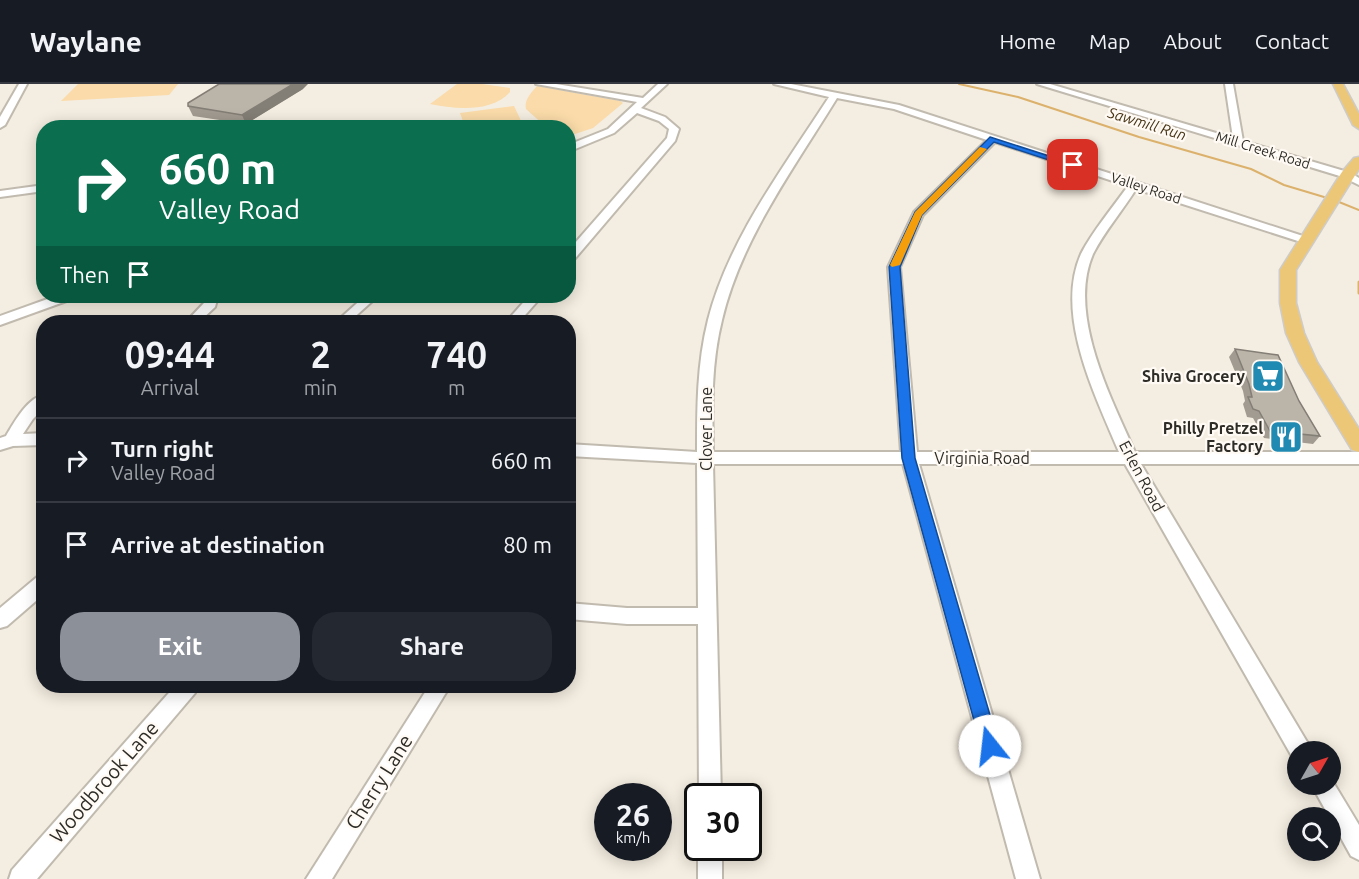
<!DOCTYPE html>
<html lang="en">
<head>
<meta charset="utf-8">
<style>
	:root { --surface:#171b24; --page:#242831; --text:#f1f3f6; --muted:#9ea1a6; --line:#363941; --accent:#8c9099 }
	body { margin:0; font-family:Ubuntu,sans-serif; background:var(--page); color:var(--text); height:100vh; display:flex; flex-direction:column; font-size:22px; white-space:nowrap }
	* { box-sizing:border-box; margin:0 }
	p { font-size:20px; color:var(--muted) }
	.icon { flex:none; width:33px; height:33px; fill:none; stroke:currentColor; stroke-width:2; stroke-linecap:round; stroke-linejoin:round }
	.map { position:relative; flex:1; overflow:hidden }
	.side { position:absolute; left:36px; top:231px; width:540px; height:378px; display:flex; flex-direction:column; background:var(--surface); border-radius:24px; box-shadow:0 3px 15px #0003 }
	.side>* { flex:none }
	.hud { position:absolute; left:36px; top:36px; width:540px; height:183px; border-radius:24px; box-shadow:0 3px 15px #0003; background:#0b6e4f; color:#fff; overflow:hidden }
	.needle { width:39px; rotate:51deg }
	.buttons { position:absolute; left:1287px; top:657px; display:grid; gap:12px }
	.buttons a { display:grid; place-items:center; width:54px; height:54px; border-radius:50%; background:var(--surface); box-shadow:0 3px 15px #0003; font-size:30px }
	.speed { position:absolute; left:594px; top:699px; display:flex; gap:12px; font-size:30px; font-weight:700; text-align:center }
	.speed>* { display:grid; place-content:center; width:78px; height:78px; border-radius:50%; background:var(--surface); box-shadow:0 3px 15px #0003; line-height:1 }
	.speed small { font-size:15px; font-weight:400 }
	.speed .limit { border:3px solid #111; border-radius:9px; background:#fff; color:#111 }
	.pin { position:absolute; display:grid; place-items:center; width:51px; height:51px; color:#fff; margin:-26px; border-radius:12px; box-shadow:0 3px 9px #0006 }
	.me { position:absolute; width:66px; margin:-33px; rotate:344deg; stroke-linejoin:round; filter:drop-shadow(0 0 4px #0008) }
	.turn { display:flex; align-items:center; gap:21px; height:126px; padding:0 24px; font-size:27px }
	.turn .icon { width:78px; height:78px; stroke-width:2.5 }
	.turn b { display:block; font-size:42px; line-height:51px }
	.then { display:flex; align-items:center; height:57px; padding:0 24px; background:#0003; gap:12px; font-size:22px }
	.eta { display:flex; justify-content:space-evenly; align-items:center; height:102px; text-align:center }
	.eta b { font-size:36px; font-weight:600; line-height:42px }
	.cta { display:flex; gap:12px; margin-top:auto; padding:12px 24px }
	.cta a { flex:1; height:69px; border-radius:24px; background:var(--accent); color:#fff; font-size:24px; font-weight:600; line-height:69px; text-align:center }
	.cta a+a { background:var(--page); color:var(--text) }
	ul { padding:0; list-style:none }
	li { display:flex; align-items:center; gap:18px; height:84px; padding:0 24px; border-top:2px solid var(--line) }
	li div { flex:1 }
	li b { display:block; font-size:22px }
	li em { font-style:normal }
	header { display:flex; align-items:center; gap:36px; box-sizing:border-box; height:84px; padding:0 30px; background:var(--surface); border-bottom:2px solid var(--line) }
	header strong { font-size:28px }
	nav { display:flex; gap:33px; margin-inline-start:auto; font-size:21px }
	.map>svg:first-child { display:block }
</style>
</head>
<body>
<header>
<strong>Waylane</strong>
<nav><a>Home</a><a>Map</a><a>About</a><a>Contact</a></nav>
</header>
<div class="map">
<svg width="1359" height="795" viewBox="0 0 1359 795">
	<rect width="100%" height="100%" fill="#f4ede1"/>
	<g fill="#fadba9">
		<path d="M78 0H178L169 11 61 17Z"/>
		<path d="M457 0H482L510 4V8C491 29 455 25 430 20Z"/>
		<path d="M537 2 620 17 623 19 593 44 569 52 568 44 546 43 526 25C524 16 531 9 537 2Z"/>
		<path d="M514 22 524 43H465L460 29Z"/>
	</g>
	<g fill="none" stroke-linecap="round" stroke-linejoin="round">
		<g stroke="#dbb16b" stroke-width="2">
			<path d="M959 0 1018 13 1139 53 1251 85 1284 101 1324 113"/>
			<path d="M1339 118 1359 126"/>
		</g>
		<path stroke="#dbb16b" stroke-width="3" d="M1359 198V209"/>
		<defs>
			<g id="minor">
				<path d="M19 0H27L5 41 0 44V33Z"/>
				<path d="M536 0H556L643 14 658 0H667L641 24 665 33 679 45 675 57 572 178H568V167L667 54 669 45 659 37 637 29 614 49 568 68V61L608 45 637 18Z"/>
				<path d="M774 0H791L899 21 1309 154V158H1301L1136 105C1123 126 1104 148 1093 170 1067 230 1111 314 1135 368H1359V380H1141L1313 668H1298V677L1294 676 1125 380H919L1040 795H1016L903 380H713L721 712H699L698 540H627L568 535V519L627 524H698L697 379 568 372V360L697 368C697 323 697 280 708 236 729 154 784 83 829 13ZM837 14 894 25 987 56 914 128 888 183 901 368H713C712 324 711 280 722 236 741 155 794 84 837 14ZM995 58 1128 102C1113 123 1092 148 1081 170 1054 231 1096 313 1119 368H917L900 183 923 131Z"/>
				<path d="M1037 0H1050L1233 54 1225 0H1233L1243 57 1351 89 1359 94V101L1343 93Z"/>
				<path d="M44 101V107L0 113V107Z"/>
				<path d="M56 212H73L72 215 0 241V232Z"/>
				<path d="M206 212H218L215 223 199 238H186L204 219Z"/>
				<path d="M365 212H378L349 238H336Z"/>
				<path d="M529 212H542L519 238H506Z"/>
				<path d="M44 310V324L33 335 23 350 44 349V361L13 362 0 366V354L6 352C15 337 26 316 44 310Z"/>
				<path d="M44 490V510L7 542 0 544V524L37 493Z"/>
				<path d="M175 602H198L195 609 37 795H9L12 786Z"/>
				<path d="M429 602H450L332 795H306Z"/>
				<path d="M1330 693 1359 741V776L1351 772 1311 700H1330Z"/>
				<rect x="698" y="764" width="24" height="31"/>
			</g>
			<g id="major">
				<path d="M1333 0H1343L1359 30V45L1353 41Z"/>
				<path d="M1359 73V85L1296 186V219L1304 249 1317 278 1359 345V368L1352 366 1299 278 1286 249 1280 219V186L1342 88 1354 74Z"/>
			</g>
		</defs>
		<use href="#minor" stroke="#c1baaf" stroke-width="4"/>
		<use href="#major" stroke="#cdcccb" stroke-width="3"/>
		<use href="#minor" fill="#fff" fill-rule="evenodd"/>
		<use href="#major" fill="#edc778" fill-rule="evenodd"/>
	</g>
	<g fill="#a19b91">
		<path d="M303 5 246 40 193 32 188 22Z"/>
		<path d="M1235 265 1299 317 1320 352 1313 360 1264 354 1253 334 1247 333 1243 320 1245 317 1243 307 1229 273Z"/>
	</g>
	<path fill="#837e76" d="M293 0H308L303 5 246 40 242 31Z"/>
	<g fill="#bbb4a9" stroke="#837e76" stroke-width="1.5">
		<path d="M219 0H293L242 31 188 22V19Z"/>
		<path d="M1235 265 1278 271 1299 317 1320 352 1270 347 1259 327 1253 325 1248 313H1252L1249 300Z"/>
	</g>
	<path fill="#1a73e8" stroke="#114b97" stroke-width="1.5" d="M990 53 1077 81 1070 83 994 58 922 131 900 183 915 374 999 662 996 668 990 671 984 668 981 662 902 374 889 183 915 128Z"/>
	<path fill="#f59e0b" d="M980 63 987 65 922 131 900 181 892 183 890 181 915 128Z"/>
	<defs>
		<symbol id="supermarket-square" viewBox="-11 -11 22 22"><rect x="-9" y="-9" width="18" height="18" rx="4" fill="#218ab2" stroke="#fffaf4"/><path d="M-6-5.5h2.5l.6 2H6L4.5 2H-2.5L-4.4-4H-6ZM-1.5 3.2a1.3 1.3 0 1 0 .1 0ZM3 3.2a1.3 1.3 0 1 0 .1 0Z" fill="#fff"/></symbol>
		<symbol id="restaurant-square" viewBox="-11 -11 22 22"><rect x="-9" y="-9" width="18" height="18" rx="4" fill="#218ab2" stroke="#fffaf4"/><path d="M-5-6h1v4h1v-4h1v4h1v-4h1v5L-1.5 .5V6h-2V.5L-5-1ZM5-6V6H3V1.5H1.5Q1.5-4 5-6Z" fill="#fff"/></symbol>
	</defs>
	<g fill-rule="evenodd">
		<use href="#supermarket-square" x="1249" y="273" width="38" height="38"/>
		<use href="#restaurant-square" x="1267" y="334" width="38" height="38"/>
	</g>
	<g text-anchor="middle" stroke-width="4.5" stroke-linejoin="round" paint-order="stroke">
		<g font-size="14" fill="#2e2c27" stroke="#fffaf4">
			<text transform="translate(1263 66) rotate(17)" y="5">Mill Creek Road</text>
			<text transform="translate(1146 104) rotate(18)" y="5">Valley Road</text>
		</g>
		<g font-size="15" font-style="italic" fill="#463415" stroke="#fffaf4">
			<text transform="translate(1147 40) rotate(17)" y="5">Sawmill Run</text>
		</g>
		<g font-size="16" font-weight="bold" fill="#2e2c27" stroke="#fffaf4" text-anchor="end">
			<text x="1245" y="298">Shiva Grocery</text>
			<text x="1263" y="350">Philly Pretzel<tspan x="1263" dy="18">Factory</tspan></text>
		</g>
		<g font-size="16" fill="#2e2c27" stroke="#fffaf4">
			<text transform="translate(706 345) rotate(-90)" y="6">Clover Lane</text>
			<text x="982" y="380">Virginia Road</text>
			<text transform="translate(1142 392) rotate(62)" y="6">Erlen Road</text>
		</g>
		<g font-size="20" fill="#2e2c27" stroke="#fffaf4">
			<text transform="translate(104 698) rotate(-49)" y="7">Woodbrook Lane</text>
			<text transform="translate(379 698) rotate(-58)" y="7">Cherry Lane</text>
		</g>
	</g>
</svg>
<div class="buttons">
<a><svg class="needle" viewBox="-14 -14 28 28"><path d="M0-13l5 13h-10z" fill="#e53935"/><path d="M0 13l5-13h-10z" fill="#9ea1a6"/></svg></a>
<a><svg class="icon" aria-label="search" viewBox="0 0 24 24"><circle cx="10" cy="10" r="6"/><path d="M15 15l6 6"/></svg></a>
</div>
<div class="speed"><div>26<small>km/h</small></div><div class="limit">30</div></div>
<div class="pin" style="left:1073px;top:81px;background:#d93025"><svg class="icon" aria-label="arrive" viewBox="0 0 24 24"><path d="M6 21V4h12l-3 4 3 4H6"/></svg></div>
<svg class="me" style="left:990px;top:662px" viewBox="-20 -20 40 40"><circle r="19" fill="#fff"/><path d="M0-13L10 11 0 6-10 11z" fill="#1a73e8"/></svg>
<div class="hud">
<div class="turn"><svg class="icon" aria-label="right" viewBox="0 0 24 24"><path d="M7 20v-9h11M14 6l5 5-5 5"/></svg><div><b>660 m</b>Valley Road</div></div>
<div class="then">Then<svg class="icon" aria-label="arrive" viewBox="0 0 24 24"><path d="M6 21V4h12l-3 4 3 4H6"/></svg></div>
</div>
<section class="side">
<div class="eta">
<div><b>09:44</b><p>Arrival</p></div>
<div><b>2</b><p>min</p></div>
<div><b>740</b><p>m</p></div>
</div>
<ul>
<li><svg class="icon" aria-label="right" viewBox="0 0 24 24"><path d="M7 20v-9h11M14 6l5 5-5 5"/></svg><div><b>Turn right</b><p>Valley Road</p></div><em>660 m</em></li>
<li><svg class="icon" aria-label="arrive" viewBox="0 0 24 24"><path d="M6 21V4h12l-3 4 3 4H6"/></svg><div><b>Arrive at destination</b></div><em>80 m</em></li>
</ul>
<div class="cta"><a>Exit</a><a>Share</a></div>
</section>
</div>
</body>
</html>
